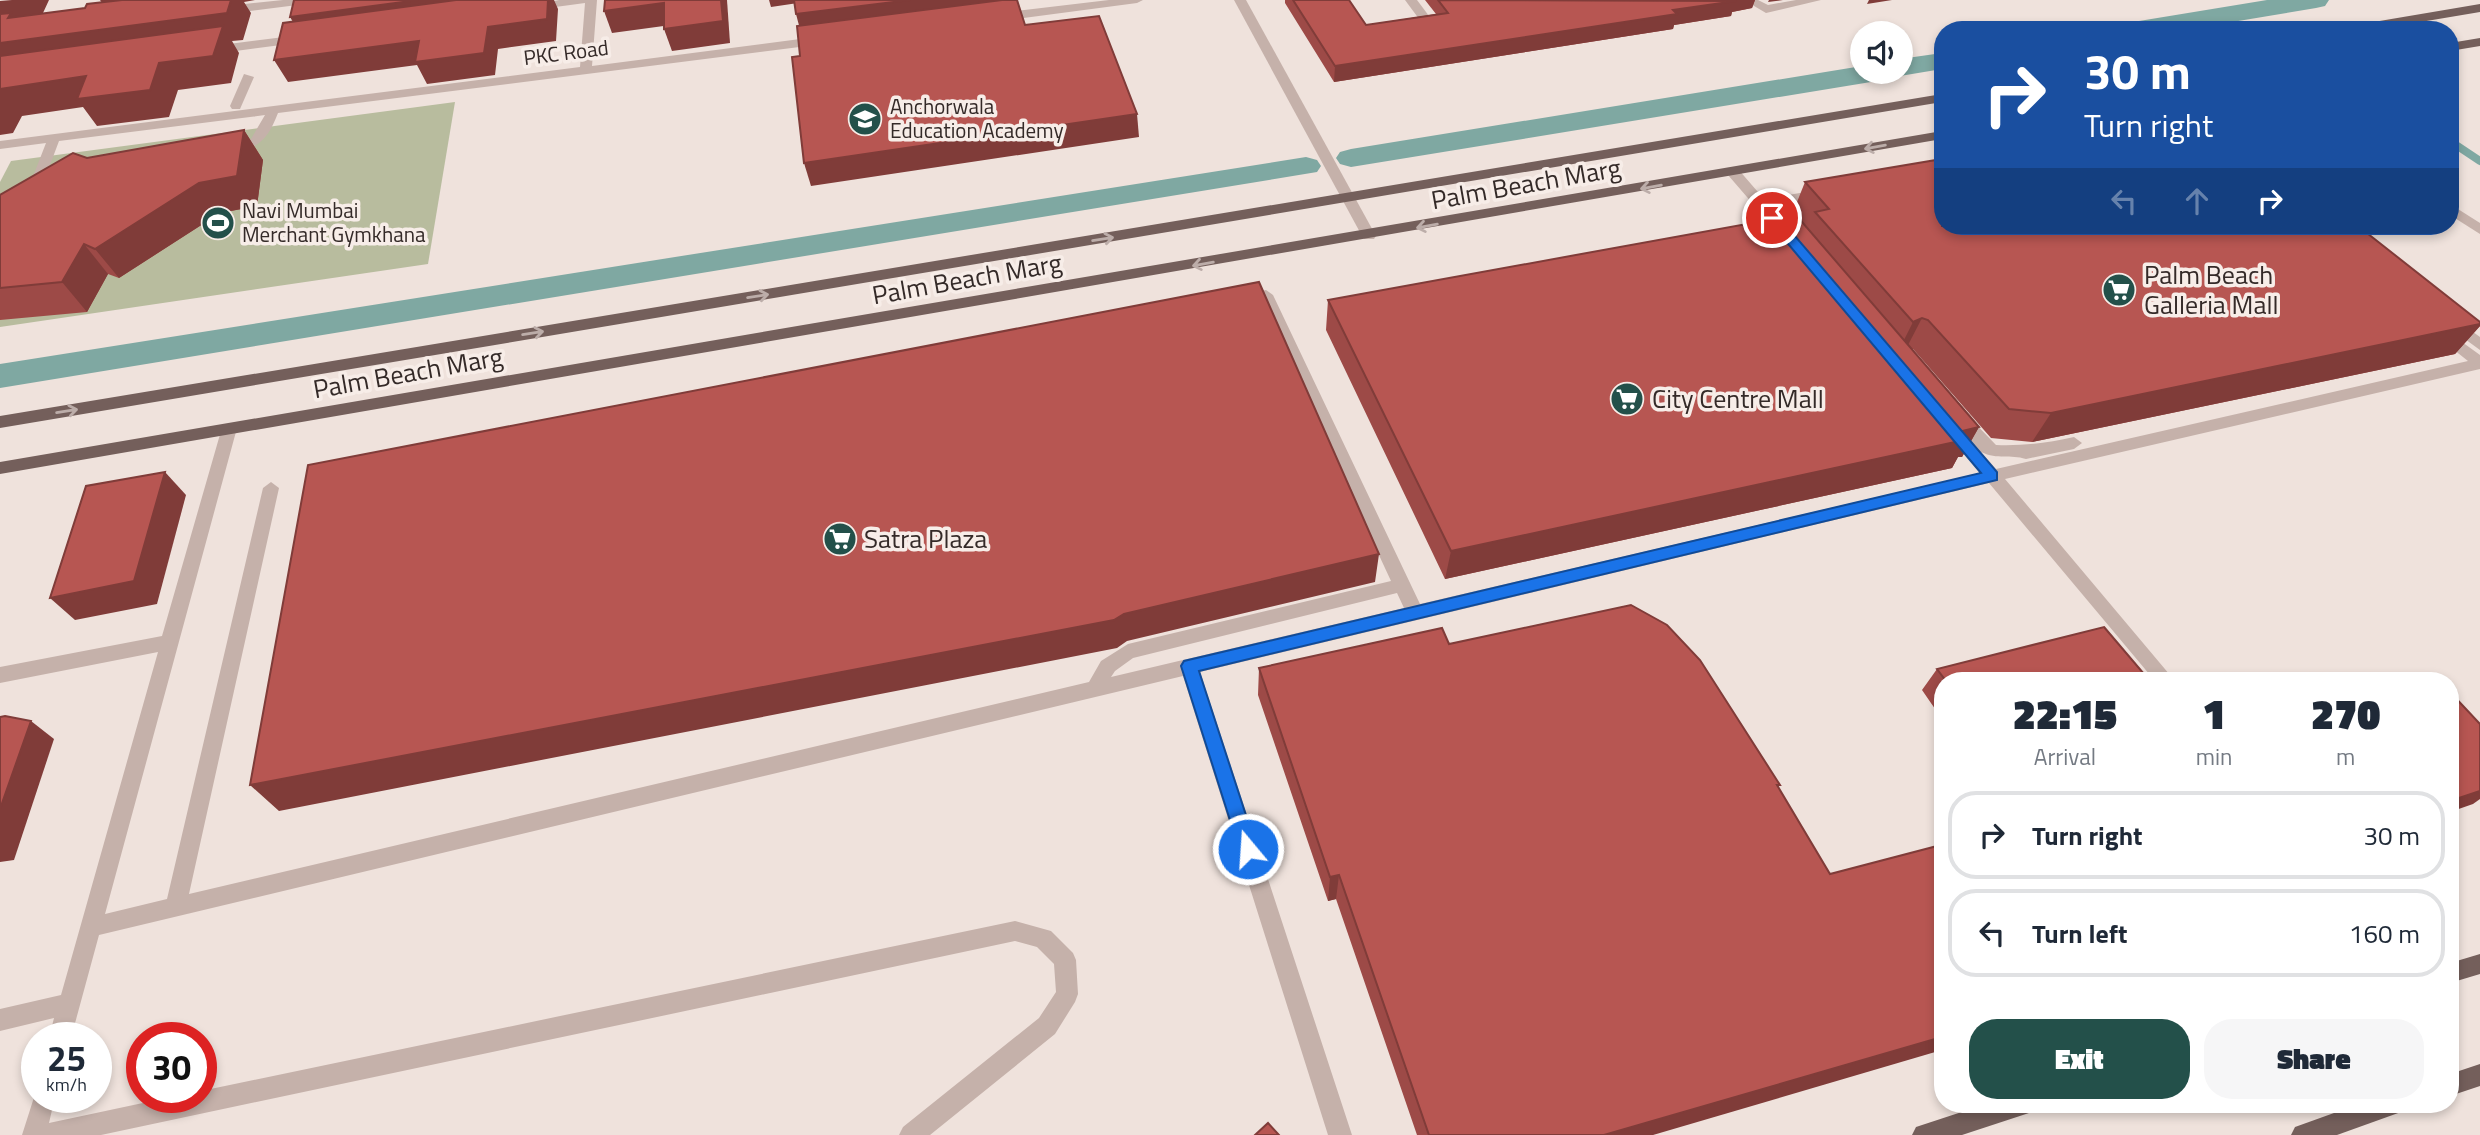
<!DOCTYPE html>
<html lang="en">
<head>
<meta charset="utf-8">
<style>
	:root { --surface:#fff; --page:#f6f6f7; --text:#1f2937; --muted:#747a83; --line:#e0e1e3; --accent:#23504a }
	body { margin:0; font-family:"Titillium Web",sans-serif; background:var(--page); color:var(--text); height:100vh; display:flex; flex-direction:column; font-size:26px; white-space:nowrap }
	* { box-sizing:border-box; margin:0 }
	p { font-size:23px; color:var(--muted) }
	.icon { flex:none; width:38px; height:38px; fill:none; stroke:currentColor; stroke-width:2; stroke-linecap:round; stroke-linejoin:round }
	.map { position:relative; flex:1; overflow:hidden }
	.panel { position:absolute; left:1934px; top:672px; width:525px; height:441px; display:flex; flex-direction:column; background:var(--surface); border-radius:28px; box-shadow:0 4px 10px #0003 }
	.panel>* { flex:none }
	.hud { position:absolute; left:1934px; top:21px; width:525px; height:214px; border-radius:28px; box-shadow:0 4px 10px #0003; background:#1a4fa0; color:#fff; overflow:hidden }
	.tools { position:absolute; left:1850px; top:21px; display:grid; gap:14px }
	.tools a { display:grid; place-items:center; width:63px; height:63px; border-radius:50%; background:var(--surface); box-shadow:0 4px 10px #0003; font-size:35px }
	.speed { position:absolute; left:21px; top:1022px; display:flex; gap:14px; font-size:35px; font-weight:700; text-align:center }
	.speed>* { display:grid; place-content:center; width:91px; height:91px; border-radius:50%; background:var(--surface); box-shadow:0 4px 10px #0003; line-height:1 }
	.speed small { font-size:18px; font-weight:400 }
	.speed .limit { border:10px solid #d22; background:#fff; color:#111 }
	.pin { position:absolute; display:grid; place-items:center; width:60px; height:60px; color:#fff; margin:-30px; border:4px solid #fff; border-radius:50%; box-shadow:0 2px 7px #0007 }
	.me { position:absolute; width:77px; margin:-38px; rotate:342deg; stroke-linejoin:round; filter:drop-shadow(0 0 5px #0008) }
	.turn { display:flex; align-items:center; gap:24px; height:147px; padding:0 35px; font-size:32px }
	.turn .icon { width:91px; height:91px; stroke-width:2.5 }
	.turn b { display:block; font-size:49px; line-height:60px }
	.lanes { display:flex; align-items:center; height:66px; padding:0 35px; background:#0003; justify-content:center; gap:35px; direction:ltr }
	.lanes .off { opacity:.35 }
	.eta { display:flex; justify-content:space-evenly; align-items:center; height:119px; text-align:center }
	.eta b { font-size:42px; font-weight:800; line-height:49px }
	.cta { display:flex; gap:14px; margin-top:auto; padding:14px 35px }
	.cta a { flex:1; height:80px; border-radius:28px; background:var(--accent); color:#fff; font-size:28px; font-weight:800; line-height:80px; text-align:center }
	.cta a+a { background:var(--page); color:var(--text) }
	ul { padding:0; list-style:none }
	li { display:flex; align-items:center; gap:21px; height:88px; margin:0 14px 10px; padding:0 21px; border:4px solid var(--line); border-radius:28px }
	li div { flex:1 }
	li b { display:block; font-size:26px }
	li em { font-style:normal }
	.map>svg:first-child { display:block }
</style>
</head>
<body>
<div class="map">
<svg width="2480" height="1135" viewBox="0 0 2480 1135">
	<rect width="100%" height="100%" fill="#efe2dc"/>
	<path fill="#b8bc9e" d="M455 102 428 264 0 327V182L11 161Z"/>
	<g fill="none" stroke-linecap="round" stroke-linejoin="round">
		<path stroke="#7fa8a2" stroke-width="8" d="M2450 141 2480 161"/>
		<g fill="#7fa8a2" fill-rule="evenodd">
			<path d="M2267 0H2329L2325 6 2316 8 2184 30H2119L2123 24 2133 22Z"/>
			<path d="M1942 53V69L1900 76 1890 74 1877 81 1351 167 1340 164 1336 158 1340 152 1351 149 1862 66V72H1900V59Z"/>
			<path d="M1306 157 1317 160 1321 166 1317 172 0 388V364Z"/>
		</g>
		<g fill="#c5b1aa" fill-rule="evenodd">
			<path d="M283 0H319L313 3 226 14 220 10 226 6Z"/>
			<path d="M559 0H597L592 66 823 36 829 40 823 44 278 113C268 139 259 148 232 154L227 153V147L251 139 265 115 59 141 38 197 0 226V215L27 192 46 143 0 149V141L580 67 585 3 533 10 527 7Z"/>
			<path d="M1109 0H1143L1137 3 1000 21 994 17 1000 13Z"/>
			<path d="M1234 0H1246L1376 236 1374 239H1364L1362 236Z"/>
			<path d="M1405 0H1417L1432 20 1430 23H1422Z"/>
			<path d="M1744 0H1758L1768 5 1796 0H1821L1766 13Z"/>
			<path d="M300 35 306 39 304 42 213 54 207 50 213 46Z"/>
			<path d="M244 74 254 77 240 109H232L230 106Z"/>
			<path d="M1733 168 1738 169 1764 199 1823 189 1830 193 1823 197 1770 207 1797 238 1790 242 1785 241 1728 175V169Z"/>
			<path d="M2450 204 2480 223V234L2450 215Z"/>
			<path d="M1266 290 1273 295 1420 604 1980 473 1945 429 1947 425 1956 424 1953 419 1961 413 1967 415 1996 445C2023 446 2048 443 2074 437L2082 443 2074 449 2026 459C2010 454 1998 460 1981 452L1996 469 2468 361 2439 338 2436 334 2444 329 2480 355V369L2005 479 2175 681H2155L1989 483 1200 672 1352 1135H1328L1183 676 99 935 71 1038H49L54 1018 0 1031V1009L61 995 158 652 0 683V667L162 636 223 424H235L237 428 105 914 167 899 263 488 271 482 279 488 189 894 1089 682 1101 661 1128 644 1391 581 1261 301 1243 304 1236 299 1238 296ZM1397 593 1404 608 1111 677 1115 671 1133 658Z"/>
			<path d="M2452 317 2480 337V350L2447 326 2445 322 2447 318Z"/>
			<path d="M1015 921 1051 931 1073 953 1076 960 1078 994 1075 1002 1055 1034 930 1135H899L903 1127 1039 1018 1056 992 1054 964 1037 947 1015 941 101 1135H22L37 1088V1097H55L49 1123 171 1097H201V1091Z"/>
		</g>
		<g fill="#745f5b" fill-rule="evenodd">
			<path d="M2480 4V12L2373 30H2344L2350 26Z"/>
			<path d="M2480 38V46L2450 51V43Z"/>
			<path d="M1942 94V102L0 428V416Z"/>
			<path d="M1942 131V139L0 474V462Z"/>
			<path d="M2480 954V974L2450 983V963Z"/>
			<path d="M2480 1064V1086L2450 1096V1074Z"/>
			<path d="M1986 1104H2035L2032 1112 1962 1135H1912L1916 1127Z"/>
			<path d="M2359 1104H2404L2401 1112 2337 1135H2291L2295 1127Z"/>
		</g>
	</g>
	<g fill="#9d4a47">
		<path d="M1285 0H1349L1366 25 1436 14 1425 0H1755L1752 8 1732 12 1731 16 1674 25 1673 29 1334 82 1285 3Z"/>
		<path d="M244 130 263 160 257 206 220 213 119 278 108 274 87 312 0 320V195L87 158Z"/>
		<path d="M1805 182 2480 322V326L2455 354 2032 442 1991 438 1913 349H1911L1979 427 1962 457H1958L1952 468 1445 579 1326 330 1328 300 1808 229 1793 212Z"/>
		<path d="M1449 644 1779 787 1653 1135H1417L1336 899 1328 901 1258 695 1259 668Z"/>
		<path d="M1937 669 2150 681H1942V719L1922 690Z"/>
	</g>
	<g fill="#803c39">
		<path d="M12 0H49L37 26 112 17 100 0H255L244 2 251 13 243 40 232 41 239 53 231 83 178 90 169 117 97 126 83 107 22 116 13 133 0 135V89L159 63 0 73V1Z"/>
		<path d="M418 0H540L299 32 290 17Z"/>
		<path d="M548 0H554L558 9 556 41 498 49 495 75 427 84 417 65 288 82 274 60 488 27Z"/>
		<path d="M721 0H727L730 43 672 51 664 29Z"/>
		<path d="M769 0H797L798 3 771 7Z"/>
		<path d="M910 0H1015L802 37 796 14Z"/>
		<path d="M1731 0H1755L1752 8 1732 12 1731 16 1674 25 1673 29 1334 82 1335 66Z"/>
		<path d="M1769 0H1783L1768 2Z"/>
		<path d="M1869 0H1892L1867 4Z"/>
		<path d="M664 3 671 25 612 33 604 11Z"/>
		<path d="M1137 114 1139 137 811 186 804 163Z"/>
		<path d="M244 130 263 160 257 206 220 213 119 278 95 249 199 183Z"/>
		<path d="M84 244 108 274 87 312 62 282Z"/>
		<path d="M1922 318 1907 347 1898 352 1913 322Z"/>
		<path d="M2480 324V326L2455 354 2032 442 2051 413Z"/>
		<path d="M1979 427 1962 457H1958L1952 468 1445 579 1451 551Z"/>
		<path d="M165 472 186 495 157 604 75 620 50 598Z"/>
		<path d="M1379 554 1375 582 1127 641 1117 648 279 811 250 785 1124 614Z"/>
		<path d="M31 721 54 739 14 860 0 862V809Z"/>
		<path d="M2480 791V799L2473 804 2450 812V801Z"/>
		<path d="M1339 875 1336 899 1328 901 1330 877Z"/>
		<path d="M1942 1037V1050L1653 1135H1604Z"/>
	</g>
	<g fill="#b75652" stroke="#803c39" stroke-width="2">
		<path d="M122 0H231L227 13 0 43V14L11 13 8 18 85 8 87 4Z"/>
		<path d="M294 0H418L290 17Z"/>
		<path d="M456 0H548L547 19 488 27 484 53 415 62 419 41 274 60 283 23Z"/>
		<path d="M605 0H721L723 21 664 29V3L604 11Z"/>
		<path d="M794 0H910L796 14Z"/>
		<path d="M1002 0H1017L1025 25 1099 16 1137 114 804 163 792 57 800 56 797 26Z"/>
		<path d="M1293 0H1349L1366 25 1448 13 1438 0 1736 1 1673 10 1677 14 1335 66Z"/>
		<path d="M223 26 213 56 159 63 150 90 77 99 86 76 0 89V56Z"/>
		<path d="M244 130 237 176 199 183 95 249 84 244 62 282 0 288V195L73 153 87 158Z"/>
		<path d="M1942 159V226H2358L2480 322V324L2051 413 2009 409 1928 320 1922 318 1913 322 1815 212 1829 209 1805 182Z"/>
		<path d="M1796 215 1979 427 1962 431 1969 439 1451 551 1328 300Z"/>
		<path d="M1259 282 1379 554 1124 614 1114 620 250 785 308 465Z"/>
		<path d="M165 472 134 581 50 598 86 486Z"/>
		<path d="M1631 605 1667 625 1700 660 1780 785H1777L1830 874 1941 845 1942 847V1037L1604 1135H1429L1339 875 1330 877 1259 668 1442 628 1449 644Z"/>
		<path d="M2104 627 2150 681H1946L1937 669Z"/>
		<path d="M2450 692 2480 724V791L2450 801Z"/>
		<path d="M5 716 31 721 0 809V717Z"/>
		<path d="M1268 1123 1279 1135H1255Z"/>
	</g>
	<defs><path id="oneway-shaft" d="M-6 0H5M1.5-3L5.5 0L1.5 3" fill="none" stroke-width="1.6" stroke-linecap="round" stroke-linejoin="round" transform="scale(1.75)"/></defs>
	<g stroke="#bcada9">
		<use href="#oneway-shaft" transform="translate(1875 147) rotate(170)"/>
		<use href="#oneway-shaft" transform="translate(1651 187) rotate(170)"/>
		<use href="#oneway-shaft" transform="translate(1427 226) rotate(170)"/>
		<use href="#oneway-shaft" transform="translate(1103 239) rotate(-9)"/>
		<use href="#oneway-shaft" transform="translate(1203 264) rotate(170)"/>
		<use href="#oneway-shaft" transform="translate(758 296) rotate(-9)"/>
		<use href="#oneway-shaft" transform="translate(533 333) rotate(-9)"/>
		<use href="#oneway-shaft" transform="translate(67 411) rotate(-9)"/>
	</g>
	<path fill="#1a73e8" stroke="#114b97" stroke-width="2" d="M1768 215H1777L1997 472V480L1199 671 1257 849 1254 855 1248 857 1241 855 1181 666 1184 661 1981 473 1768 220Z"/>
	<defs>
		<symbol id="school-disc" viewBox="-11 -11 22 22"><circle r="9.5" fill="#23504a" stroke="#f7ede8"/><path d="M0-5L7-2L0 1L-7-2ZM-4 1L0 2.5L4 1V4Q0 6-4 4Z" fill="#fff"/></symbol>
		<symbol id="stadium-disc" viewBox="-11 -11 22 22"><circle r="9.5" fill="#23504a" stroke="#f7ede8"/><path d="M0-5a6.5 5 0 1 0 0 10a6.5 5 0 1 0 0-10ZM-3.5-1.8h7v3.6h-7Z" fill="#fff"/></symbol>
		<symbol id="supermarket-disc" viewBox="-11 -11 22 22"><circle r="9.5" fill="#23504a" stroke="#f7ede8"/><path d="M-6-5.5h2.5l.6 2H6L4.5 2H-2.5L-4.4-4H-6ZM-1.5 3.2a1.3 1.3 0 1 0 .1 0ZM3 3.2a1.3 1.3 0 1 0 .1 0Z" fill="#fff"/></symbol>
	</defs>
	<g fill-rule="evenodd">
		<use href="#school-disc" x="846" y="100" width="38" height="38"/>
		<use href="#stadium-disc" x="199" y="204" width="38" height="38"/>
		<use href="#supermarket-disc" x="2100" y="271" width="38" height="38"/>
		<use href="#supermarket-disc" x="1608" y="380" width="38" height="38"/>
		<use href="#supermarket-disc" x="821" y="520" width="38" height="38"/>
	</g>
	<g text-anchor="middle" stroke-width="7" stroke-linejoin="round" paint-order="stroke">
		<g font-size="21" fill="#342a28" stroke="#f7ede8">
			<text transform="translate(566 53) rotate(-7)" y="7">PKC Road</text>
		</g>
		<g font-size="21" fill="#342a28" stroke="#f7ede8" text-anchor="start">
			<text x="890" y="114">Anchorwala<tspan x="890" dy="24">Education Academy</tspan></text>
			<text x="242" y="218">Navi Mumbai<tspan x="242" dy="24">Merchant Gymkhana</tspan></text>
		</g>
		<g font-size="26" fill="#342a28" stroke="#f7ede8">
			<text transform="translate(1526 184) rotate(-10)" y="9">Palm Beach Marg</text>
			<text transform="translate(967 279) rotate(-10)" y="9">Palm Beach Marg</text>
			<text transform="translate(408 373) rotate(-10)" y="9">Palm Beach Marg</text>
		</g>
		<g font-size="26" fill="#342a28" stroke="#f7ede8" text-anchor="start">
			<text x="2144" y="284">Palm Beach<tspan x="2144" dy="30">Galleria Mall</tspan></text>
			<text x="1652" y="408">City Centre Mall</text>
			<text x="864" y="548">Satra Plaza</text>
		</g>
	</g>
</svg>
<div class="tools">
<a><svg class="icon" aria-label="sound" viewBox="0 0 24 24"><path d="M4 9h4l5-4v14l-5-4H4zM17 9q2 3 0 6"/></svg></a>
</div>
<div class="speed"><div>25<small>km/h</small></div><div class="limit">30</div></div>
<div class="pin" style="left:1772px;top:218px;background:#d93025"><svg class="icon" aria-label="arrive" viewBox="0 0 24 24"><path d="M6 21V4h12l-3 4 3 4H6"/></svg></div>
<svg class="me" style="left:1248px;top:849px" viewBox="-20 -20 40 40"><circle r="17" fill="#1a73e8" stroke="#fff" stroke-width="3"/><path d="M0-11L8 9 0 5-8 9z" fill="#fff"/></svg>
<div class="hud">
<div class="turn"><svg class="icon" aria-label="right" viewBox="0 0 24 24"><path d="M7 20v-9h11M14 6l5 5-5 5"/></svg><div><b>30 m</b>Turn right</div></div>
<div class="lanes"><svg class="icon off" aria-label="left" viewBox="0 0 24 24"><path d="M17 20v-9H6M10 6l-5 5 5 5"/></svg><svg class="icon off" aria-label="ahead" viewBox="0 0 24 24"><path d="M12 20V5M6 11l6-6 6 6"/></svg><svg class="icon" aria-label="right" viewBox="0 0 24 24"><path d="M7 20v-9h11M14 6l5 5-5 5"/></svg></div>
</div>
<section class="panel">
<div class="eta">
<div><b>22:15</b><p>Arrival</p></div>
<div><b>1</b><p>min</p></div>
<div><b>270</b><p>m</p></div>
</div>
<ul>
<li><svg class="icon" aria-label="right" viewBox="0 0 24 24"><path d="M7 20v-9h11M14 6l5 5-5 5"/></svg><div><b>Turn right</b></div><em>30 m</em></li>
<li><svg class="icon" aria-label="left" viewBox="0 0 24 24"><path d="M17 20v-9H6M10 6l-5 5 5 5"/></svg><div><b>Turn left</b></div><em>160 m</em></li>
</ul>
<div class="cta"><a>Exit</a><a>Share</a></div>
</section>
</div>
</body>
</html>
